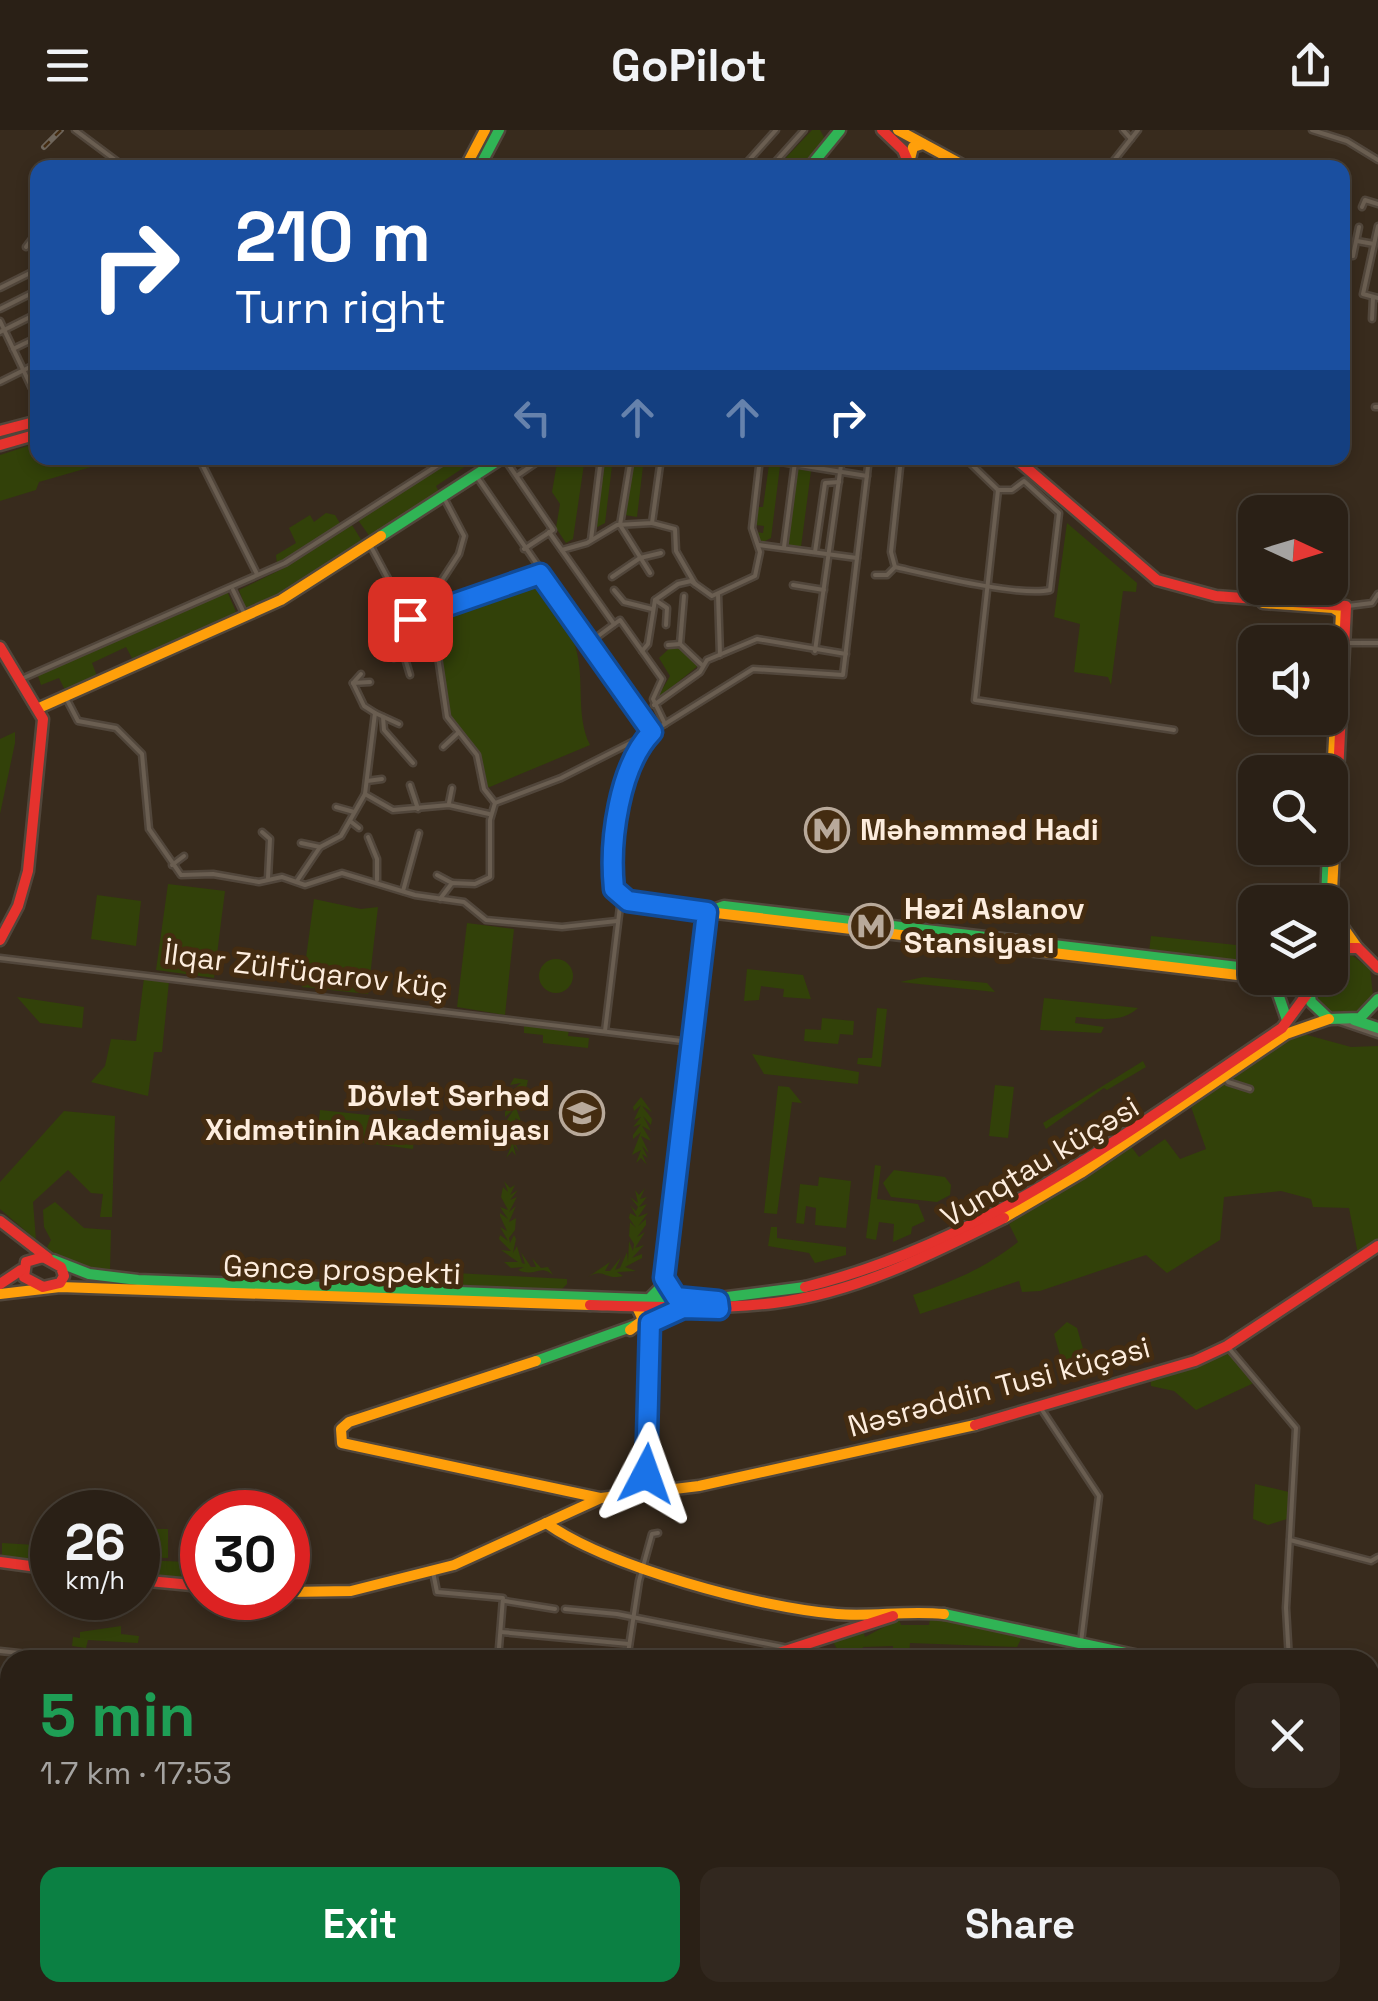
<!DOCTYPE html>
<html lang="en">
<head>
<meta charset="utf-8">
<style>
	:root { --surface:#2a2016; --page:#32281f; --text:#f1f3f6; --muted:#a5a3a1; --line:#463e35; --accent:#0b8043 }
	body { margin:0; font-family:"Space Grotesk",sans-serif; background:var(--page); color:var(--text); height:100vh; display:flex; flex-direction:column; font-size:38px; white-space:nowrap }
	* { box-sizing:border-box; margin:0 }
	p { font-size:32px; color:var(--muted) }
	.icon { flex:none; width:55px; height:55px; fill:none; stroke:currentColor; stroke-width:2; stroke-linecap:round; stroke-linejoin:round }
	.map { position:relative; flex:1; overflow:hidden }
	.sheet { position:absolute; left:0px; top:1520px; width:1380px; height:352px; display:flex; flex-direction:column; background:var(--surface); border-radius:30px 30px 0 0; box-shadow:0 5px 15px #0003,0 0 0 2px var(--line) }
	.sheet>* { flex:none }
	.top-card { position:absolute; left:30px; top:30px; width:1320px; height:305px; border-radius:20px; box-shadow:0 5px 15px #0003,0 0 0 2px var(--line); background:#1a4fa0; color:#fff; overflow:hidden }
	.needle { width:65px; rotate:94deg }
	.tools { position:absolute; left:1238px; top:365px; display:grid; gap:20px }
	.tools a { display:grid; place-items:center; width:110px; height:110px; border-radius:20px; background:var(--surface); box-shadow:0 5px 15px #0003,0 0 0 2px var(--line); font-size:50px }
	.speed { position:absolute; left:30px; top:1360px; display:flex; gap:20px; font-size:50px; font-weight:700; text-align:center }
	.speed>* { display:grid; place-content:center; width:130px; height:130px; border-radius:50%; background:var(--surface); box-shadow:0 5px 15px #0003,0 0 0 2px var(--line); line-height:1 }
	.speed small { font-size:25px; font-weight:400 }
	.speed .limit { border:15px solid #d22; background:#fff; color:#111 }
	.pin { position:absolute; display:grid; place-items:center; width:85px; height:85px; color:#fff; margin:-42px; border-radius:20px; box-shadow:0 5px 15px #0006 }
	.me { position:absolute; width:110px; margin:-55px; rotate:4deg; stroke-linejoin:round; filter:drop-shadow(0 0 8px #0008) }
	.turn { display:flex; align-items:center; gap:35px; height:210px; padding:0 40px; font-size:45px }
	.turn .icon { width:130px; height:130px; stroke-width:2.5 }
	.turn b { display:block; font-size:70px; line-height:85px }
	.lanes { display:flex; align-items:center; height:95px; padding:0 40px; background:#0003; justify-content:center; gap:50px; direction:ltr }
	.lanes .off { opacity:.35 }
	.round { display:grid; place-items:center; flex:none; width:105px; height:105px; border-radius:20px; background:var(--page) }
	.overview { display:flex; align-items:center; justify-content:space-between; height:170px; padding:0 40px }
	h1 { font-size:60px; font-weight:700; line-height:75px; color:#1e9e55 }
	.cta { display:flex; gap:20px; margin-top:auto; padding:20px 40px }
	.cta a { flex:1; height:115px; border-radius:20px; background:var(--accent); color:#fff; font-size:40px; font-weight:700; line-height:115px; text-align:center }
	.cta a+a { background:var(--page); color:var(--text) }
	header { display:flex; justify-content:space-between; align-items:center; height:130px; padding:0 40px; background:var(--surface); font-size:45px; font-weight:700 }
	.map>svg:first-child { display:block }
</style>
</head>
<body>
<header><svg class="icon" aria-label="menu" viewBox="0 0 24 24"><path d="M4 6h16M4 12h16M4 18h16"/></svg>GoPilot<svg class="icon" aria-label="share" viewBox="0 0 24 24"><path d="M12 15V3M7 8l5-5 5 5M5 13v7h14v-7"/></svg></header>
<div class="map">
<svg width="1378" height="1871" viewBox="0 0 1378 1871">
	<rect width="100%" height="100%" fill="#382b1d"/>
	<g fill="#324109">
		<path d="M812 0H820L825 9 802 37H777Z"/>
		<path d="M37 313 38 328H98L90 330 91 337 39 352 36 360 0 371V325Z"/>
		<path d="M452 328H478L436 356 440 364 370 407 358 390Z"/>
		<path d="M606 328H613L605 393 590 401Z"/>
		<path d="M632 328H644L637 387 625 385Z"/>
		<path d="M557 333 584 334 573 409 566 413 556 398 560 374 552 362Z"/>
		<path d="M769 335 780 336 771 408 761 413 756 402 763 403 764 396 756 395 757 377H763Z"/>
		<path d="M796 339 811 341 801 417 786 416Z"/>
		<path d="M326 383 335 385 341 395 277 435 276 425 296 413 289 398 310 385 314 392Z"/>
		<path d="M1067 393 1137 453 1136 462 1123 461 1111 555 1108 547 1074 542 1080 494 1054 487Z"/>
		<path d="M352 395 362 411 282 464 246 480 239 460 288 436Z"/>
		<path d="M540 448 577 502 573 510C587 545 574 583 590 615L485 659C481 614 456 610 450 582 442 550 440 515 442 481Z"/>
		<path d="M227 461 237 484 133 530 126 517 92 533 97 546 65 560 59 548 41 555 37 543Z"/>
		<path d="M1240 508 1288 512H1255V545L1237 544Z"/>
		<path d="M671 517 682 519 699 535 656 570 670 546 659 528Z"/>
		<path d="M15 602V613L0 684V609Z"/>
		<path d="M168 754 225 761 214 848 156 840Z"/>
		<path d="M97 765 141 771 136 816 91 809Z"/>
		<path d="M314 769 361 779 378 777 368 864 302 857Z"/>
		<path d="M467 793 514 799 505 885 457 877Z"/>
		<path d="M1151 806 1255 817V833L1149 821Z"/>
		<path d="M1349 823 1370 839 1373 865 1356 885H1329L1316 874 1311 848H1330V825Z"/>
		<circle cx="556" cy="846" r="17"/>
		<path d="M747 839 803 845 811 869 783 867 784 859 761 856 759 870 744 871Z"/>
		<path d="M924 847 987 853 995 862 900 852Z"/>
		<path d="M144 848 169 851 162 922H154L148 966 91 952 105 936 111 909 136 911Z"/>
		<path d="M17 867 84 877 82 898 40 893Z"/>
		<path d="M1044 868 1138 878C1121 894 1097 888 1076 887L1075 893 1104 897 1101 903 1040 900Z"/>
		<path d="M877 878 887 879 881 937 857 934 858 928H872Z"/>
		<path d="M822 888 854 891 853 905 840 904 838 914 804 911 805 899 821 900Z"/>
		<path d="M524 895 569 899 568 906 589 908 588 918 543 913V905L524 903Z"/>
		<path d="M1300 903 1351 917 1378 916V1110L1358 1124 1349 1078 1313 1077 1311 1069 1281 1061 1224 1067 1220 1110 1167 1143 1146 1125 1040 1161 1022 1162 1019 1151 920 1184 913 1165C952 1152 985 1138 1018 1112L1009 1094 1130 1015 1139 1027 1165 1009 1180 1029 1206 1019 1190 974Z"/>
		<path d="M752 924 859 942 858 954 764 944Z"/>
		<path d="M1143 931 1146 937 1107 960 1104 958 1046 999 1043 993Z"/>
		<path d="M514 948 528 950 524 968 520 959 518 963 523 975 518 968 516 971 522 982 516 978 521 991 515 988 520 1004 514 999 519 1014 513 1009 519 1022 513 1014 516 1026 512 1021 506 1028 511 1017 504 1019 512 1010 505 1016 504 1011 513 1000 504 1004 513 990 506 998 505 993 514 979 505 987V982L515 970 505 973 517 961 506 965 521 953 510 955Z"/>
		<path d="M995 955 1014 957 1008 1008 989 1006Z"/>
		<path d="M778 956 789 957 802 973 792 972 777 1084 764 1083Z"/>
		<path d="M641 967 652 982 642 976 652 989 651 995 643 986 651 1001 642 996 651 1011 641 1006 649 1023 642 1016 648 1028 642 1024 647 1035 641 1028 636 1033 641 1020 632 1025 641 1002 633 1009V1005L641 994 633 997 641 987 634 990 641 975 634 981 633 977Z"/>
		<path d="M320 980 416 990 413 1019 317 1007Z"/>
		<path d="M64 981 115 986 112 1087H100L103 1064 91 1063 68 1040 33 1072 36 1110 0 1079V1052Z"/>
		<path d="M875 1035 881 1036 877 1069 918 1074 925 1091 912 1097 911 1104 893 1112 894 1094 879 1092 876 1110 866 1108Z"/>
		<path d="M894 1040 945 1047 951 1055 950 1065 937 1072 891 1067 883 1053Z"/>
		<path d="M819 1047 851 1051 846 1098 815 1095 816 1078 806 1076 804 1094 796 1093 800 1054 818 1056Z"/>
		<path d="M504 1051 510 1058 515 1055 510 1065 518 1060 510 1070 517 1067 509 1082 516 1076 509 1092 516 1088 515 1100 509 1108 510 1113 514 1105 516 1109 513 1123 517 1116 522 1133 525 1134 521 1122 531 1137H536L532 1128 541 1138 548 1137 553 1145C539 1133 536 1148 518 1140L524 1137 511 1138 504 1132H518L501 1120 511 1121 499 1109 500 1105 508 1111 500 1097 507 1101 500 1086V1083L508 1089 500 1077 508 1080 501 1067 503 1057 508 1062Z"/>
		<path d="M645 1058 640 1069 647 1067 639 1077 647 1074 638 1087 648 1083 638 1096 646 1089V1095L637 1107 645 1102 635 1118 644 1115 632 1128 642 1124V1128L625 1137 636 1141 617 1142 623 1146C605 1151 604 1137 588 1147L610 1132 605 1141H610L621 1127 615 1140 620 1138 627 1122 628 1132 629 1111 633 1121 634 1114 629 1106 630 1092 636 1098 629 1088 630 1083 637 1087 630 1075 636 1081 638 1077 630 1067 638 1073 635 1060 639 1065Z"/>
		<path d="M55 1072 84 1098 111 1100 110 1143 87 1138 46 1119 51 1110 44 1097 43 1080Z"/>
		<path d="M771 1097H777V1108L846 1117V1125L815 1133 809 1123 768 1116Z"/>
		<path d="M437 1142 567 1149V1154L562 1159 436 1155Z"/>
		<path d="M1067 1192 1077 1198 1087 1232 1079 1247 1064 1239 1054 1204Z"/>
		<path d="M1227 1216 1258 1251 1196 1280 1174 1261 1151 1256 1150 1244Z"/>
		<path d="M1255 1354 1289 1362 1287 1389 1268 1395 1253 1389Z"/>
		<path d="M138 1399H168V1428L138 1427Z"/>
		<path d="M2 1413 52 1416V1434L2 1428Z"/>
		<path d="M138 1430 190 1432V1436H202V1450L138 1444Z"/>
		<path d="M930 1488 1022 1507 1017 1517 910 1513 909 1526H893V1516L863 1517 862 1525 839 1522 831 1509 863 1500 865 1507 899 1489 901 1495H929Z"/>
		<path d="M121 1496V1504L139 1506 138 1513 88 1510 86 1518 72 1516 73 1507 80 1508V1502Z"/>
	</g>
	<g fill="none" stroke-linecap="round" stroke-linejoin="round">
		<defs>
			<g id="street">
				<path d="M75 0 126 38"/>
				<path d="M1123 0 1131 9"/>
				<path d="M1312 0 1347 11 1378 30"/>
				<path d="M701 33 707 38"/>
				<path d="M742 38 776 0"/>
				<path d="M770 38 804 0"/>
				<path d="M1108 38 1138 0"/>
				<path d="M1362 77 1365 70 1378 74"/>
				<path d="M1378 96 1363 164 1378 168"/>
				<path d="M1357 111 1374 114"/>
				<path d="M26 117 38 101"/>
				<path d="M1353 126 1359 97"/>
				<path d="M0 158 38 139"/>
				<path d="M0 179 38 160"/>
				<path d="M1372 189 1373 168"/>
				<path d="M0 191 38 271"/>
				<path d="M0 202 38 183"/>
				<path d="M13 219 38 207"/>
				<path d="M0 252 38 233"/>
				<path d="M1375 277H1378"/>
				<path d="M199 328 257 444"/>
				<path d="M504 328 553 400 524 419"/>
				<path d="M549 328 599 333"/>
				<path d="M631 328 620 395 650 443"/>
				<path d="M756 328 867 346"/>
				<path d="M901 328 891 422 895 437C931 445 1020 467 1050 460L1059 383 1024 351 1012 360H998L965 328"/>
				<path d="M475 344 651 600"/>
				<path d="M518 345 543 328"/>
				<path d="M998 360 975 570 1174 600"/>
				<path d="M443 366 464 406 459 424 435 461 437 520 447 587 477 625 484 659 495 673"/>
				<path d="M652 393 675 399 676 421 695 454"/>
				<path d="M549 402 614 494"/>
				<path d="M591 410 601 328"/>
				<path d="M369 413 401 473 404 525 394 528"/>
				<path d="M759 415 857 428"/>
				<path d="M784 417 795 332"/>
				<path d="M562 420 587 413 617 395 652 393 661 328"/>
				<path d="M815 422 825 353 839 352"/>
				<path d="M875 445H887L895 437"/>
				<path d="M612 447 640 428 661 423"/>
				<path d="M793 455 824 460"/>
				<path d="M233 460 246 487"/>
				<path d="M614 460 624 472 652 479"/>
				<path d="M718 464 720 525"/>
				<path d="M684 466 680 514 703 536"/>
				<path d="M655 470 667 478 666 495"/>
				<path d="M1348 476 1372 473 1378 464"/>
				<path d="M404 486 420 489 540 444"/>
				<path d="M590 512 620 490 662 549 653 569 665 594"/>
				<path d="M1346 513H1378"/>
				<path d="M668 515 680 514"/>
				<path d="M404 518 437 520"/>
				<path d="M642 521 648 514 655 470 678 454 691 451 712 466 755 446 760 422 752 398 760 328"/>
				<path d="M815 521 842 328"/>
				<path d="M404 525 410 545"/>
				<path d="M19 550 285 433 449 328"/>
				<path d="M353 553 370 552"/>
				<path d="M353 553 361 544"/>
				<path d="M65 566 78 591 116 598 142 624 149 699 181 745 213 744 259 752 282 747 305 755 342 743 415 765 464 772 486 790 562 797 617 791"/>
				<path d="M654 575 700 542 707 530 757 509 846 524"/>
				<path d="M375 583 399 594"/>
				<path d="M383 587 384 600 413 633"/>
				<path d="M649 605C618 637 610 715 614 759L629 771 706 782"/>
				<path d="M443 617 458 603"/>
				<path d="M367 651 382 649"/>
				<path d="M410 655 418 679"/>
				<path d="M365 664 393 680 449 675 489 684"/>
				<path d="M449 673 452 658"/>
				<path d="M336 677 354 682"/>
				<path d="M350 691 359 698"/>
				<path d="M262 702 270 709 268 748"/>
				<path d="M368 707 377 729V750"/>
				<path d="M301 713 320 717"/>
				<path d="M172 735 184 726"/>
				<path d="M437 745 452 753"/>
				<path d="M297 751 320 717 341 706 365 664 375 583 364 576 353 553"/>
				<path d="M403 761 419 703"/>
				<path d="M440 769 452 753 475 754 490 747V690L495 673 561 648 652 602 753 539 843 545 869 328"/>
				<path d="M0 828 690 912"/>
				<path d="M1337 891 1378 905"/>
				<path d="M605 901 621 768"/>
				<path d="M1224 946 1228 952 1250 959"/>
				<path d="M1227 1216 1296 1298 1286 1478 1289 1530"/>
				<path d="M1040 1277 1099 1366 1081 1512"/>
				<path d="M643 1364 649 1329 650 1194"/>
				<path d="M1290 1410 1371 1431 1378 1427"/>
				<path d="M433 1442 437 1462 503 1468 498 1530"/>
				<path d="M505 1471 555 1479"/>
				<path d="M565 1479 617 1484 788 1518"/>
				<path d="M501 1502 629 1514"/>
				<path d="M0 1521 85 1530"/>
				<path d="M627 1530 639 1451 652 1404 658 1403"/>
				<path d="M1370 1681 1378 1682"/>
				<path d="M0 1787 5 1806"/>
				<path d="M0 1808 6 1806 10 1811"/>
			</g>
			<g id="fast">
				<path d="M479 38 499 0"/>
				<path d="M809 38 840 0"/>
				<path d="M381 406 502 328"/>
				<path d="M1326 772 1328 718"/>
				<path d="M707 782 724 776 1255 839"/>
				<path d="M1260 848 1276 858 1287 890"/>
				<path d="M1307 848 1311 872 1329 889 1360 888 1378 869"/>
				<path d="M1354 890 1378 898"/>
				<path d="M53 1130 89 1144 138 1150 696 1171 805 1157"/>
				<path d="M651 1167 663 1155 707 782"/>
				<path d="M536 1231 678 1180"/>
				<path d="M944 1484 1158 1530"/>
			</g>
			<g id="slow">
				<path d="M898 0 968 38"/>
				<path d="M909 33 913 17 923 14"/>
				<path d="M465 38 485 0"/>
				<path d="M1263 473 1333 478 1341 483 1330 682"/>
				<path d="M39 578 281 470 381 406"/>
				<path d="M1337 666 1331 780 1357 817"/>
				<path d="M708 782 1255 847"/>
				<path d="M1269 849 1307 864"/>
				<path d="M1004 1088 1081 1043 1286 904 1329 889"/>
				<path d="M0 1164 60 1157 590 1175"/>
				<path d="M630 1200 643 1190 637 1177"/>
				<path d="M536 1231 349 1292 341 1299 342 1313 600 1368"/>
				<path d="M546 1393C608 1437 760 1478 837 1484 873 1487 907 1480 944 1484"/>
				<path d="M288 1462 351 1461 454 1435 601 1368 699 1356 975 1295"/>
				<path d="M1370 1544H1378"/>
				<path d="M1370 1814 1378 1819"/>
			</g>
			<g id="jam">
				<path d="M882 0 903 20 909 34"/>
				<path d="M0 301 38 291"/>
				<path d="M0 315 38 304"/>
				<path d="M1015 328 1157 450 1216 466 1346 476 1337 666"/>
				<path d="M0 517 43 589 28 741 18 776 0 810"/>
				<path d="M1330 818H1358L1378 838"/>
				<path d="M0 1091 48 1128"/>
				<path d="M43 1127 61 1137 64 1146 60 1153 43 1157 24 1147 26 1132Z"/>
				<path d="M664 1149 681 1170"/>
				<path d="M0 1154 21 1140"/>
				<path d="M805 1157C984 1113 1131 999 1282 898L1307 864"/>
				<path d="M590 1175C652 1177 713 1180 774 1173 856 1163 932 1124 1004 1088"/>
				<path d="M975 1295 1195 1231 1227 1216 1378 1116"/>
				<path d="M0 1432 52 1439"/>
				<path d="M138 1450 202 1456"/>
				<path d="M757 1530 893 1486"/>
				<path d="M0 1677 10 1681"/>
				<path d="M0 1764 10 1763"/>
				<path d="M1370 1822 1378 1827"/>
				<path d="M0 1859 4 1871"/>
			</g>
		</defs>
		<use href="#street" stroke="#51463b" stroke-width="9"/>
		<use href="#fast" stroke="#51463b" stroke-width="15"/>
		<use href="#slow" stroke="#51463b" stroke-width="15"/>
		<use href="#jam" stroke="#51463b" stroke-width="15"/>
		<use href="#street" stroke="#6a5e51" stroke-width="4"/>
		<use href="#fast" stroke="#30b455" stroke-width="10"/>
		<use href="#slow" stroke="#ff9f0a" stroke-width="10"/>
		<use href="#jam" stroke="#e5322d" stroke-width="10"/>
		<defs>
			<path id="rail" d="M44 17 61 0"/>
		</defs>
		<use href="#rail" stroke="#6f665b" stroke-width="6"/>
		<use href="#rail" stroke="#442c11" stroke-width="2.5" stroke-dasharray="8" stroke-linecap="butt"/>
	</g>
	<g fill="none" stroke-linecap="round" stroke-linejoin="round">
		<defs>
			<path id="route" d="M410 489 540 444 652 602C619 636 609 711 614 759L628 771 707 782 664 1148 676 1167 718 1171 719 1179 683 1178 650 1193 646 1344"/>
		</defs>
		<use href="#route" stroke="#114b97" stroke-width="25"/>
		<use href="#route" stroke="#1a73e8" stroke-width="18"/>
	</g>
	<defs>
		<symbol id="metro-ring" viewBox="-11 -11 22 22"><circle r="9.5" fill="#442c11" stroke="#b8a99a" stroke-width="1.5"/><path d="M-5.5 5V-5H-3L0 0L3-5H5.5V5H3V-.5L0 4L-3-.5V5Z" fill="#b8a99a"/></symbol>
		<symbol id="university-ring" viewBox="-11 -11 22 22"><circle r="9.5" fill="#442c11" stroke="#b8a99a" stroke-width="1.5"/><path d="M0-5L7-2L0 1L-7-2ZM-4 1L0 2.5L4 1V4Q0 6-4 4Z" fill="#b8a99a"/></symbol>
	</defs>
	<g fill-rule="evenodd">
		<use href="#metro-ring" x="802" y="675" width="50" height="50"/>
		<use href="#metro-ring" x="846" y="771" width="50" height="50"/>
		<use href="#university-ring" x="557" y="958" width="50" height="50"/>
	</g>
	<g text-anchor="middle" stroke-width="10" stroke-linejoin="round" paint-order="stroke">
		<g font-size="30" font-weight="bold" fill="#fdedde" stroke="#442c11" text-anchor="start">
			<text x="860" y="710">Məhəmməd Hadi</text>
			<text x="904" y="789">Həzi Aslanov<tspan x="904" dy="34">Stansiyası</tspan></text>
			<text x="550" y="976" text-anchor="end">Dövlət Sərhəd<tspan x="550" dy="34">Xidmətinin Akademiyası</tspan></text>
		</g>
		<g font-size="30" fill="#fdedde" stroke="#442c11">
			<text transform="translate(306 841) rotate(7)" y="10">İlqar Zülfüqarov küç</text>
			<text transform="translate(1040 1032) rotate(-31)" y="10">Vunqtau küçəsi</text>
			<text transform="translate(342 1140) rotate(2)" y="10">Gəncə prospekti</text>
			<text transform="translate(999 1257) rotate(-15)" y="10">Nəsrəddin Tusi küçəsi</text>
		</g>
	</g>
</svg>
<div class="tools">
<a><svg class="needle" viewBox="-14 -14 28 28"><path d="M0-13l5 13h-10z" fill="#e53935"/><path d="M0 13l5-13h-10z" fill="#a5a3a1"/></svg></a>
<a><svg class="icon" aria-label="sound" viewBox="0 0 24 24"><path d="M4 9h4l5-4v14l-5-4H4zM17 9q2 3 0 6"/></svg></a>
<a><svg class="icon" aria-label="search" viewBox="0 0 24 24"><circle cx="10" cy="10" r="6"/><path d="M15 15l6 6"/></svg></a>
<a><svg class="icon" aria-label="layers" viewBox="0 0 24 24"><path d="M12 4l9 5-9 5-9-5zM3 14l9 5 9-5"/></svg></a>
</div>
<div class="speed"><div>26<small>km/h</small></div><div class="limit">30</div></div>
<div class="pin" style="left:410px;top:489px;background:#d93025"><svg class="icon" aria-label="arrive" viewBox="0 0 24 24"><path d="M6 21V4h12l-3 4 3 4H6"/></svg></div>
<svg class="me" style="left:646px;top:1344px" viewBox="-20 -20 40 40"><path d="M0-17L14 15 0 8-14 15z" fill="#1a73e8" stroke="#fff" stroke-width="4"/></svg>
<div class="top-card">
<div class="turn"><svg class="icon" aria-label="right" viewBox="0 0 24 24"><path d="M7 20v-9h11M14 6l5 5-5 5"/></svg><div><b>210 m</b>Turn right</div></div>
<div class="lanes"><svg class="icon off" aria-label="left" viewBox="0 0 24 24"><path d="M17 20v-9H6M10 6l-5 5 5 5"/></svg><svg class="icon off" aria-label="ahead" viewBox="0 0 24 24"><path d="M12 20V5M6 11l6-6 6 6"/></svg><svg class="icon off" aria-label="ahead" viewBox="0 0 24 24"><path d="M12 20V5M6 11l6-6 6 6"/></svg><svg class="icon" aria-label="right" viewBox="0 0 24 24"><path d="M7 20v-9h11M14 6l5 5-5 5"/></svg></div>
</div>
<section class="sheet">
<div class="overview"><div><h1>5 min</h1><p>1.7 km · 17:53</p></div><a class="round"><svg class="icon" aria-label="close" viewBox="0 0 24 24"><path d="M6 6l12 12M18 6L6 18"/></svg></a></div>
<div class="cta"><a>Exit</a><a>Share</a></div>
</section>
</div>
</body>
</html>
